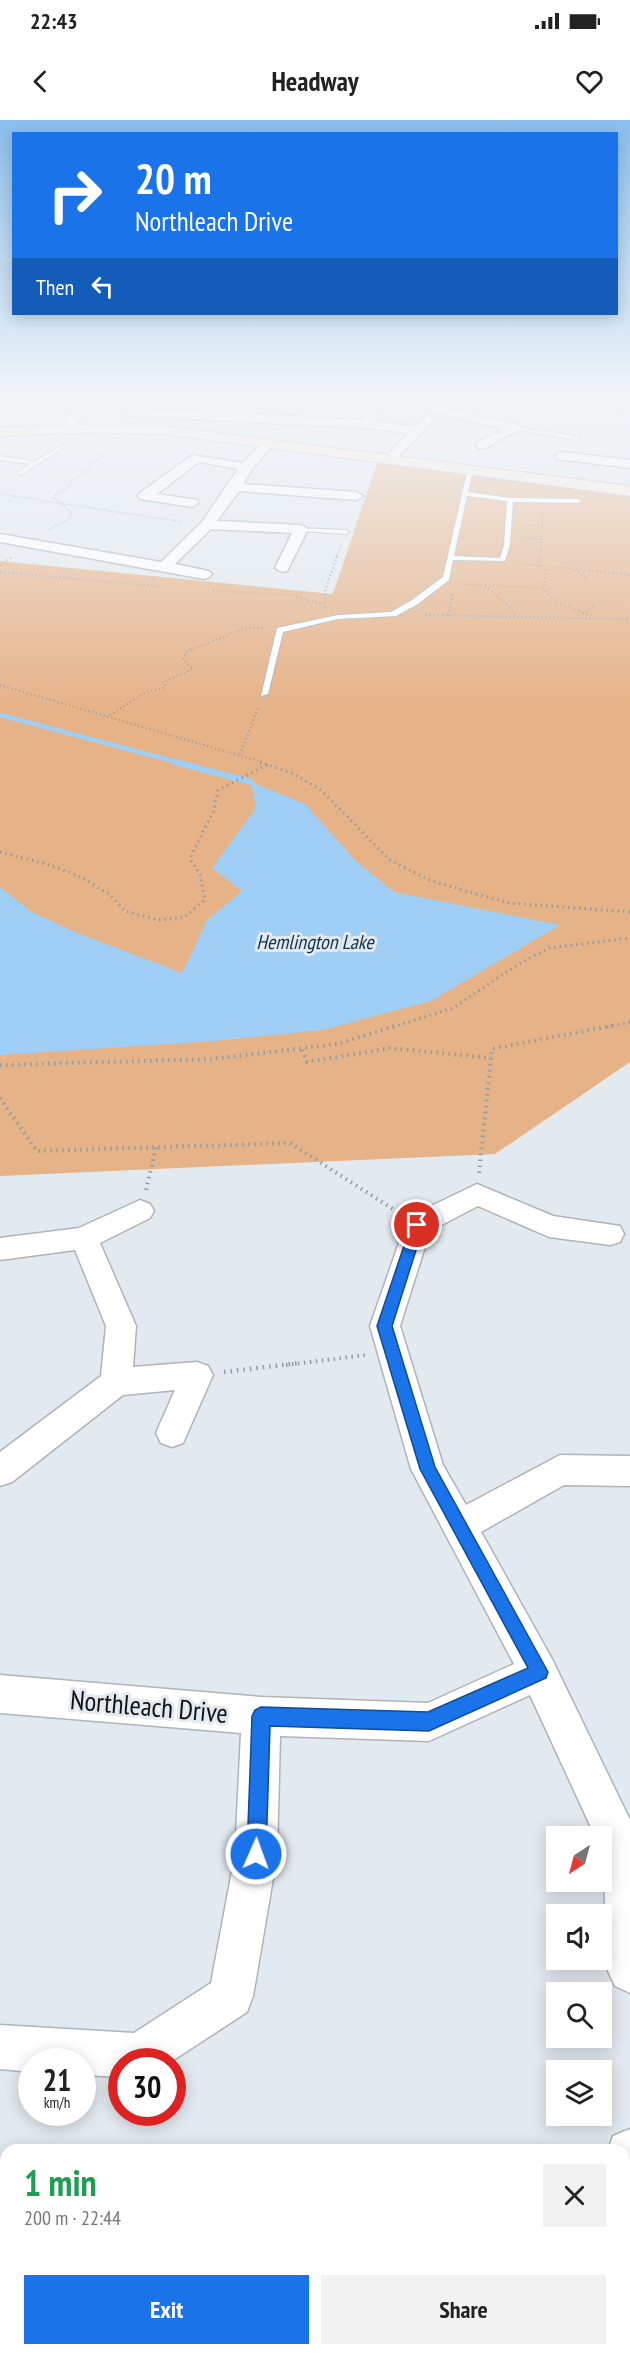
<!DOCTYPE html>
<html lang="en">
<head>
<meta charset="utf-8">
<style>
	:root { --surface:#fff; --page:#f2f2f2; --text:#222; --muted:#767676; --accent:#1a73e8 }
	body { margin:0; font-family:"PT Sans Narrow",sans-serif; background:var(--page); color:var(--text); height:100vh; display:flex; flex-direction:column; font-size:22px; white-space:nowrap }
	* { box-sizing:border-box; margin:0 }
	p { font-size:20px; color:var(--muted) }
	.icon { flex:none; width:33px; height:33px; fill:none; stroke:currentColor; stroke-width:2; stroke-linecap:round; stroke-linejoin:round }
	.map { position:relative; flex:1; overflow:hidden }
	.side { position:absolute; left:0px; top:2024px; width:630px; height:212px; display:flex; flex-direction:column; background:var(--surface); border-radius:18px 18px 0 0; box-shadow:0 3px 15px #0003 }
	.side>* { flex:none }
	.hud { position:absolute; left:12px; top:12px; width:606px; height:183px; border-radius:0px; box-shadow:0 3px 15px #0003; background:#1a73e8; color:#fff; overflow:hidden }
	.needle { width:39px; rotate:216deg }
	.controls { position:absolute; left:546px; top:1706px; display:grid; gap:12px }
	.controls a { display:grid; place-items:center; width:66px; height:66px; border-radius:0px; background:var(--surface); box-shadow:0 3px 15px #0003; font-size:30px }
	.speed { position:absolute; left:18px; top:1928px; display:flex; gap:12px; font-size:30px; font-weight:700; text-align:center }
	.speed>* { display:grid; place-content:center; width:78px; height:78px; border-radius:50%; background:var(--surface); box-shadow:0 3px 15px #0003; line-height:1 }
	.speed small { font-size:15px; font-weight:400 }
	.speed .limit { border:9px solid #d22; background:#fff; color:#111 }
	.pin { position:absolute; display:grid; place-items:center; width:51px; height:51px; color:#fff; margin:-26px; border:3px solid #fff; border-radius:50%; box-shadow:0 2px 6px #0007 }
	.me { position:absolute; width:66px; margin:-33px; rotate:2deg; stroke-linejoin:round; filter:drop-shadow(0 0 4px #0008) }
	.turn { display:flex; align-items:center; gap:21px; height:126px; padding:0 24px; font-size:27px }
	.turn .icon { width:78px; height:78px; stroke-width:2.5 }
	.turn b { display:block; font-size:42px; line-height:51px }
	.then { display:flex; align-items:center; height:57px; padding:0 24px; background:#0003; gap:12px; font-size:22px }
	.round { display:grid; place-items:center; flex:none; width:63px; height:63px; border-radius:0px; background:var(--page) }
	.headline { display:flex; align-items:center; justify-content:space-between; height:102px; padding:0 24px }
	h1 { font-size:36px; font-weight:800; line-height:45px; color:#1e9e55 }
	.primary-button { display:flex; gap:12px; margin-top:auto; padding:12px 24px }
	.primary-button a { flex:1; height:69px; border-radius:0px; background:var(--accent); color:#fff; font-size:24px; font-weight:800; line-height:69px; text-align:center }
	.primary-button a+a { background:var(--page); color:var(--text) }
	.status { display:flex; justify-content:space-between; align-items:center; height:42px; padding:0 30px; background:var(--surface); direction:ltr }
	.status svg { height:16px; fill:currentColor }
	header { display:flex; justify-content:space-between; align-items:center; height:78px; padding:0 24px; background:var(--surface); font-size:27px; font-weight:800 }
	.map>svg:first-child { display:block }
</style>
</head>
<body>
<div class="status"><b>22:43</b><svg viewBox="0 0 49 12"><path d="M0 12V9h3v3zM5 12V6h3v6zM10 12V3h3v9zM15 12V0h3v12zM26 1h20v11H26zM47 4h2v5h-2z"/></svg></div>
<header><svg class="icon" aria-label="back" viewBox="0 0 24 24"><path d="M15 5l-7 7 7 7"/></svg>Headway<svg class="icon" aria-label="heart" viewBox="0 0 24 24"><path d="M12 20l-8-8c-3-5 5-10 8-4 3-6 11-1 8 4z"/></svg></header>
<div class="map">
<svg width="630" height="2234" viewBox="0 0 630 2234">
	<rect width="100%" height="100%" fill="#e2e9ef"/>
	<path fill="#e6b288" d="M377 343 630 377V942L495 1034 0 1056V441L333 474Z"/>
	<path fill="#a0cff6" d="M251 662 305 684 355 740 394 772 560 805 431 881 323 910 214 921 0 935V767L32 792 75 812 182 853 207 800 242 771 212 748 256 688Z"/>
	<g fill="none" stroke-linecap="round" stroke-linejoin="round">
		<path stroke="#a0cff6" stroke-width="4.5" d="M0 595 180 643"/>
		<path stroke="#a0cff6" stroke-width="6" d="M175 642 251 662"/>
		<defs>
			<g id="lane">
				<path d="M238 277H244L232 297H228Z"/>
				<path d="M513 307 577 316 580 318 577 320 515 310Z"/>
				<path d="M62 325 64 328 20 355 18 352 30 344 0 340V336L35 341Z"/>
				<path d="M468 348 473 349 468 372 510 378 578 379 581 381 578 383 513 382 510 425 505 441 453 440 449 460 418 484 396 496 338 499 283 512 268 574 261 576 277 508 338 495 391 492 412 480 443 457ZM467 376 507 381 504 425 500 438 454 436Z"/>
				<path d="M299 408 346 410 349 412 346 414 301 411Z"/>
			</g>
			<g id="street">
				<path d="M0 277H89L75 309 69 313 63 309 75 282H0Z"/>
				<path d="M630 277V283L616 290H608L606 288 617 280Z"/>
				<path d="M381 278 387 281 377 290 375 301 415 306 427 296 433 300 394 342 390 343 384 339 408 313 368 308 130 296 124 292 130 288 364 300 367 287Z"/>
				<path d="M436 286 519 305 521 308 486 328H478L476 325 478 322 504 309 432 292 430 290Z"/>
				<path d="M269 319 275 323 252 349 243 364 356 372 363 376 356 380 239 371 217 401 301 405 308 409 287 451 282 452 275 448 292 413 211 409 175 444 209 451 212 454 209 457 204 459 0 422V414L161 442 202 402 238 349 199 342 157 374 197 380 199 383 192 387 140 379 138 376 140 373 193 335 243 343 265 320Z"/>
				<path d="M561 332 630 340V348L557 339 555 336Z"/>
				<path d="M477 1064 553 1096 620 1106 624 1114 620 1122 610 1125 549 1117 478 1086 430 1111 400 1206 443 1345 466 1385 560 1335 630 1336V1366L564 1365 481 1412 552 1539 630 1700V1873L615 1866 608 1851 602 1716H595L530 1575 429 1621 280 1616 277 1735 253 1876 247 1892 172 1941H122V1957L82 1955V1941H32V1952L0 1949V1905L134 1913 211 1863 235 1735 241 1613 0 1593V1555L261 1577 428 1583 514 1544 411 1349 370 1206 408 1097Z"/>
				<path d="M140 1080 150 1084 154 1091 150 1098 100 1123 136 1206 133 1247 197 1242 208 1246 213 1255 183 1323 172 1327 161 1323 156 1313 175 1270 123 1275 12 1362 0 1366V1332L101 1256 106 1206 75 1130 0 1140V1118L79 1108Z"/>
				<path d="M630 2009V2127L624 2129V2030H608L613 2016Z"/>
				<path d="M624 2208 630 2210V2234H587L588 2229H624Z"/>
			</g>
			<path id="secondary" d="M69 305 163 306 630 366V376L163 314 69 313 0 316V308Z"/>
		</defs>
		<use href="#lane" stroke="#adb4ba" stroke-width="2"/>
		<use href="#street" stroke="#adb4ba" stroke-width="3"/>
		<use href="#secondary" stroke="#adb4ba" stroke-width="2"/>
		<g stroke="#959b9f" stroke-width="1.5" stroke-dasharray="1 2" stroke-linecap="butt">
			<path d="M0 374 183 402"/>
			<path d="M526 405 542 406"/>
			<path d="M49 409 68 400 72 393 55 378 56 373 69 367 71 361 83 354 109 328"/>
			<path d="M525 418 542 419"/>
			<path d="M336 438 341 425"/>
			<path d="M540 438 543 394"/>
		</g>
		<g stroke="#959b9f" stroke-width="2" stroke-dasharray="1 3" stroke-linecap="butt">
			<path d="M517 443 630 455"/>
			<path d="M0 445 12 437"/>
			<path d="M539 446 540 436"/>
			<path d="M575 450 587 458"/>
			<path d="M0 452 164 467"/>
			<path d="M461 464 543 468 547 447"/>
			<path d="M485 466 510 487 516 496"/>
			<path d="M543 468 557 483 592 496"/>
			<path d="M213 471 292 475 321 484"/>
			<path d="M325 487V470L337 436"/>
			<path d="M583 494 594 485"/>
			<path d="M426 495 630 499"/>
			<path d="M448 495 453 474"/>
			<path d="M0 565 265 643"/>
			<path d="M110 595 146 572 164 568 167 560 193 549 183 539 186 532 245 508H263"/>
			<path d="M240 634 258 588"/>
		</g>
		<g stroke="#959b9f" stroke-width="3" stroke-dasharray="1.5 4" stroke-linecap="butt">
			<path d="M260 642 294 654 322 671 390 740 431 761 509 783 630 792"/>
			<path d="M0 732 50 745 81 757 109 774 125 791 158 800 185 797 205 779 200 755 190 738 214 690 218 670 269 644"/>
			<path d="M393 907 453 888 517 845 549 828 630 818"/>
			<path d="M607 907 630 902"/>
		</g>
		<g stroke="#959b9f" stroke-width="4" stroke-dasharray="1.5 4.5" stroke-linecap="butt">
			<path d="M302 930 307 942 390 928 491 938"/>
			<path d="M0 945 212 939 337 924 398 905"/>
			<path d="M0 978 37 1031 290 1023 399 1093"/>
			<path d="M479 1053 492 929 615 905"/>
			<path d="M146 1070 156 1027"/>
			<path d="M286 1245 366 1235"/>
		</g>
		<path stroke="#959b9f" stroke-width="4.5" stroke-dasharray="1.5 5" stroke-linecap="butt" d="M224 1252 299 1243"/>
		<use href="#lane" fill="#fff" fill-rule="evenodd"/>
		<use href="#street" fill="#fff" fill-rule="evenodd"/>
		<use href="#secondary" fill="#fbede2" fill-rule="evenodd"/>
	</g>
	<linearGradient id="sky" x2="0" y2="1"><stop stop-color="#8bbfee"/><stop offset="0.47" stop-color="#f2f5f8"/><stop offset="1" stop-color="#f2f5f8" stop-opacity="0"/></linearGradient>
	<rect width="630" height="590" fill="url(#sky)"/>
	<path fill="#1a73e8" stroke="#114b97" stroke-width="1.5" d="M417 1099 424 1105 392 1206 435 1347 548 1552 546 1558 429 1611 270 1606 266 1734 263 1741 256 1744 249 1741 247 1734 252 1596 255 1590 261 1587 428 1592 528 1548 420 1349 377 1206 411 1105Z"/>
	<g text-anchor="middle" stroke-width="6" stroke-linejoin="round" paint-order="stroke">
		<g font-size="20" font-style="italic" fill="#10334c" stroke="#e2e9ef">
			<text x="315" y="829">Hemlington Lake</text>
		</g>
		<g font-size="27" fill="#0f1214" stroke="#e2e9ef">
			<text transform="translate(149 1587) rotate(5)" y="9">Northleach Drive</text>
		</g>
	</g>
</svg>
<div class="controls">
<a><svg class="needle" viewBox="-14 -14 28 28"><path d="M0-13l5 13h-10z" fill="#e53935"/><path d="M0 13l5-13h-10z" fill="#767676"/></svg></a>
<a><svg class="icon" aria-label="sound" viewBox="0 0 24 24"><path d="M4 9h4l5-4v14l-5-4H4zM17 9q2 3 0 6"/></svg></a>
<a><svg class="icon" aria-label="search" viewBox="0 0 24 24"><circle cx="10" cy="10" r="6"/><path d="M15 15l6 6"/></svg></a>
<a><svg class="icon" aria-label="layers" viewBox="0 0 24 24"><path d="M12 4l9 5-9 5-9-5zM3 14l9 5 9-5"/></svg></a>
</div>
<div class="speed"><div>21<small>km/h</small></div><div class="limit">30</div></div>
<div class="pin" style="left:417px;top:1105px;background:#d93025"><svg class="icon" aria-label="arrive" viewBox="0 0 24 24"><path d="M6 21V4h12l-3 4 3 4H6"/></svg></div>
<svg class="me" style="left:256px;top:1734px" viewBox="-20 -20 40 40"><circle r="17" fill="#1a73e8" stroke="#fff" stroke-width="3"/><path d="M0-11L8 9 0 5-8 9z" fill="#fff"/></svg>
<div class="hud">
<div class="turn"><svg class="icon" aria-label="right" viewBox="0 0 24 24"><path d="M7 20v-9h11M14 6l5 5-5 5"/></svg><div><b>20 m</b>Northleach Drive</div></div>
<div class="then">Then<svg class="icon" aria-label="left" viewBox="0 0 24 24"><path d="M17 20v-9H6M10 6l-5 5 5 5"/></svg></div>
</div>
<section class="side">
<div class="headline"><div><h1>1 min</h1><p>200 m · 22:44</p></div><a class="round"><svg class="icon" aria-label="close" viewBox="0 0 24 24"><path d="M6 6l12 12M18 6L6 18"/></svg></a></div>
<div class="primary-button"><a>Exit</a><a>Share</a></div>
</section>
</div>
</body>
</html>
